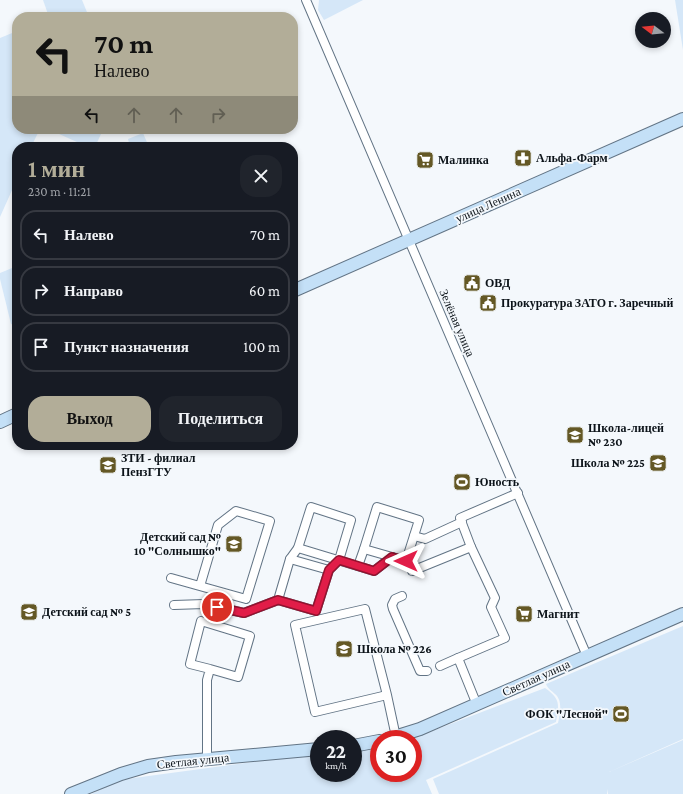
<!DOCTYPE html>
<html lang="ru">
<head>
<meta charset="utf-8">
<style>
	:root { --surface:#171b24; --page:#20242c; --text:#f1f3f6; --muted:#9ea1a6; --line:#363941; --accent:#b2ad98 }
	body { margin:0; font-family:"Crimson Pro",serif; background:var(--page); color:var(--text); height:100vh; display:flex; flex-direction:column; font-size:15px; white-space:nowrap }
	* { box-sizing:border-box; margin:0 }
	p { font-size:13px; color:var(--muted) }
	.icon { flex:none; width:22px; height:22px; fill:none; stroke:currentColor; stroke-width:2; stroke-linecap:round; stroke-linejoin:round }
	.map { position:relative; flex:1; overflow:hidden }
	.sheet { position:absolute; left:12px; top:142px; width:286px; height:308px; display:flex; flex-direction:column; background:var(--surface); border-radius:16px; box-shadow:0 2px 6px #0003 }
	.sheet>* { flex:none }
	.guide { position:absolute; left:12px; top:12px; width:286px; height:122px; border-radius:16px; box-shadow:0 2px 6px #0003; background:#b2ad98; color:#111; overflow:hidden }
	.needle { width:26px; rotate:286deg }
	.tools { position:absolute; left:635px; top:12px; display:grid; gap:8px }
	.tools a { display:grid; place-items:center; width:36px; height:36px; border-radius:50%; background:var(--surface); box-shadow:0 2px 6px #0003; font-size:20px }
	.speed { position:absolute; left:310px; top:730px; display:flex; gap:8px; font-size:20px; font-weight:700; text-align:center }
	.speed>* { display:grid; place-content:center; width:52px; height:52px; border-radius:50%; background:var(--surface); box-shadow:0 2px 6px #0003; line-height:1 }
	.speed small { font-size:10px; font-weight:400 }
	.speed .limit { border:6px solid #d22; background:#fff; color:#111 }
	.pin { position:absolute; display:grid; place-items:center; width:34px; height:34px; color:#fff; margin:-17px; border:2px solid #fff; border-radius:50%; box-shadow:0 1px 4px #0007 }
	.me { position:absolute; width:44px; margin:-22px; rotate:270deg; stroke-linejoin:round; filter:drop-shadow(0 0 3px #0008) }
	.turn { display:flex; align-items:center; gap:14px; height:84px; padding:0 16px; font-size:18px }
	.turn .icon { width:52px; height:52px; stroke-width:2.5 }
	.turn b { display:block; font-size:28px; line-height:34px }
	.lanes { display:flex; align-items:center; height:38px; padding:0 16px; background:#0003; justify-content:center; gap:20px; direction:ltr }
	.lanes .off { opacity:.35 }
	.round { display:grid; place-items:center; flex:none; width:42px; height:42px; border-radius:16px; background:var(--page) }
	.summary { display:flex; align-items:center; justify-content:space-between; height:68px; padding:0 16px }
	h1 { font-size:24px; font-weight:600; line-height:30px; color:var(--accent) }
	.button { display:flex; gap:8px; margin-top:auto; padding:8px 16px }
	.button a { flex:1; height:46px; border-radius:16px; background:var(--accent); color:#111; font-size:16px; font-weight:600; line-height:46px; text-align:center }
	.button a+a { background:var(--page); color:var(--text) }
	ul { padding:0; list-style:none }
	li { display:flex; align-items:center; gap:12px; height:50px; margin:0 8px 6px; padding:0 8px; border:2px solid var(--line); border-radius:16px }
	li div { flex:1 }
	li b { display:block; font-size:15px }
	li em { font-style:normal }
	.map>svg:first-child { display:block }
</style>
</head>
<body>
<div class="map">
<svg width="683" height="794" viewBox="0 0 683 794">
	<rect width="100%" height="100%" fill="#f4f8fc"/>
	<g fill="#d5e7f8">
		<path d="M43 0H82L89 17H49Z"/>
		<path d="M319 0H363L324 20 318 10Z"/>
		<path d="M675 0H683V50Z"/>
		<path d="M17 31V129H40L31 147H17V179L0 217V38Z"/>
		<path d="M48 129H99L101 134 95 147H88Z"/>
		<path d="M143 133 149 147H130L128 139Z"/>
		<path d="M17 266V326L11 324 0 279V273Z"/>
		<path d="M683 626V739L609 772 683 740V794H608L607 789V794H439L433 779 558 723C560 713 563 701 555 694 551 690 548 689 546 684Z"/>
		<path d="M545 688C561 699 559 705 556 722L426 780 432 794H91L119 780 319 753V773H353V748L379 744V773H413V739H411Z"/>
	</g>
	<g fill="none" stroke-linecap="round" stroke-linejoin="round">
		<defs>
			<g id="street">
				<path d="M306 0 587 656"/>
				<path d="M377 507 419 520 406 561 364 549Z"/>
				<path d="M414 536 425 539 462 522"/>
				<path d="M471 547 460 518 518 493"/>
				<path d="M298 548 374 571 392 557"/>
				<path d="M290 559 329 570"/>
				<path d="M358 566 364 549"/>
				<path d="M412 571 471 547 495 598 491 607 505 638 458 658 477 705"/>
				<path d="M171 578 246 599 270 521 236 511 218 525 200 586"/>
				<path d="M402 596 395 599 392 605 393 609 420 671H427"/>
				<path d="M174 605 204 604 244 613 278 600 316 611 329 570 339 560 351 520 311 507 298 548 290 559 278 600"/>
				<path d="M440 666 458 658"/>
				<path d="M387 695 365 609 295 625 315 712 387 695 396 737"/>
				<path d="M207 759V680L210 669 190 664 201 621 250 636 238 677 210 669"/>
			</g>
			<g id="secondary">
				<path d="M293 291 683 119"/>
				<path d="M0 422 17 414"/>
				<path d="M388 739 420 729 683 614"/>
				<path d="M353 746 379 741"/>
				<path d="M71 794 121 774 148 766 176 762 319 749"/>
			</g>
		</defs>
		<use href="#street" stroke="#627485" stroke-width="10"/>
		<use href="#secondary" stroke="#627485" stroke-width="14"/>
		<use href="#street" stroke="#fff" stroke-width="8"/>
		<use href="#secondary" stroke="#c4e0f7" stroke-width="12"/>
	</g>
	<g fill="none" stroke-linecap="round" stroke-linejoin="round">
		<defs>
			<path id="route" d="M217 607 244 613 278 600 316 611 329 570 339 560 374 571 392 557 406 561"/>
		</defs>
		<use href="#route" stroke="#92132f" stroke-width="10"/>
		<use href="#route" stroke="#e11d48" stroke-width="7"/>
	</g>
	<defs>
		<symbol id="pharmacy-square" viewBox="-11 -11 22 22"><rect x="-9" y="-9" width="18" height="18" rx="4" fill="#645825" stroke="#f4f8fc"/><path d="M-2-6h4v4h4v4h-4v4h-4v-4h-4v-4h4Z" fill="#fff"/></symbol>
		<symbol id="supermarket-square" viewBox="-11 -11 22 22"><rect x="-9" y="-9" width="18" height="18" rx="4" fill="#645825" stroke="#f4f8fc"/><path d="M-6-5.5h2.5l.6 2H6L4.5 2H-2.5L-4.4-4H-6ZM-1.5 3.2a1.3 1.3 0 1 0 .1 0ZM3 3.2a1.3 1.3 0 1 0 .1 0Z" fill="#fff"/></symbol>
		<symbol id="civic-square" viewBox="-11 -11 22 22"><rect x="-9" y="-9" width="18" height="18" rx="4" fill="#645825" stroke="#f4f8fc"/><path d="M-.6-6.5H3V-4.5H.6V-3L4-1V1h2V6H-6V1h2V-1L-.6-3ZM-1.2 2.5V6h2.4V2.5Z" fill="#fff"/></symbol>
		<symbol id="school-square" viewBox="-11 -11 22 22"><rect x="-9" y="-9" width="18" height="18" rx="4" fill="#645825" stroke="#f4f8fc"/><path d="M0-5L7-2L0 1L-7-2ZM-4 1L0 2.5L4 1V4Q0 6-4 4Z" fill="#fff"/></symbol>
		<symbol id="university-square" viewBox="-11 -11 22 22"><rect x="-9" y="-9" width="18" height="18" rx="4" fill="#645825" stroke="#f4f8fc"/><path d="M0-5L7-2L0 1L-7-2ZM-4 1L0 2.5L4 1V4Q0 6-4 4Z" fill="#fff"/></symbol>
		<symbol id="stadium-square" viewBox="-11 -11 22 22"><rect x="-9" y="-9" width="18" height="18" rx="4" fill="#645825" stroke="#f4f8fc"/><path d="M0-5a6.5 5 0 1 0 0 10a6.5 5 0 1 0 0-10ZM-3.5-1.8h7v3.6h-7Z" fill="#fff"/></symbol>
	</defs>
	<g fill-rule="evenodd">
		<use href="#pharmacy-square" x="513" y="148" width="20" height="20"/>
		<use href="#supermarket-square" x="415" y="150" width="20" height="20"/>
		<use href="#civic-square" x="462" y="273" width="20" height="20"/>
		<use href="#civic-square" x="478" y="293" width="20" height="20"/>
		<use href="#school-square" x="565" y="425" width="20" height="20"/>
		<use href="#school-square" x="648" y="453" width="20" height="20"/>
		<use href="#university-square" x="98" y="455" width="20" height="20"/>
		<use href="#stadium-square" x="452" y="472" width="20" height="20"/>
		<use href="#school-square" x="224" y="534" width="20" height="20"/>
		<use href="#school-square" x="19" y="602" width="20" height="20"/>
		<use href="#supermarket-square" x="514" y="604" width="20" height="20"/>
		<use href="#school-square" x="334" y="639" width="20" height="20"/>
		<use href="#stadium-square" x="611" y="704" width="20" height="20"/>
	</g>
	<g text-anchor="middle" stroke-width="3.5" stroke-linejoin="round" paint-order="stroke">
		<g font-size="12" font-weight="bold" fill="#0c1319" stroke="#f4f8fc" text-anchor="start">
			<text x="536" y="162">Альфа-Фарм</text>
			<text x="438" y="164">Малинка</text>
			<text x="485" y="287">ОВД</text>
			<text x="501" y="307">Прокуратура ЗАТО г. Заречный</text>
			<text x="588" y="432">Школа-лицей<tspan x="588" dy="14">№ 230</tspan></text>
			<text x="121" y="462">ЗТИ - филиал<tspan x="121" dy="14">ПензГТУ</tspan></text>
			<text x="645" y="467" text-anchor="end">Школа № 225</text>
			<text x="475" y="486">Юность</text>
			<text x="221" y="541" text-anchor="end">Детский сад №<tspan x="221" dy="14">10 "Солнышко"</tspan></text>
			<text x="42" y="616">Детский сад № 5</text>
			<text x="537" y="618">Магнит</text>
			<text x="357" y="653">Школа № 226</text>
			<text x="608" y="718" text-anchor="end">ФОК "Лесной"</text>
		</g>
		<g font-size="12" fill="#0c1319" stroke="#f4f8fc">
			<text transform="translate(488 205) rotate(-24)" y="4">улица Ленина</text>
			<text transform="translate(457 323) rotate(67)" y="4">Зелёная улица</text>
			<text transform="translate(536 678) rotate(-24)" y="4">Светлая улица</text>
			<text transform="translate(193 761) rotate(-6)" y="4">Светлая улица</text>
		</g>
	</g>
</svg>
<div class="tools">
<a><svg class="needle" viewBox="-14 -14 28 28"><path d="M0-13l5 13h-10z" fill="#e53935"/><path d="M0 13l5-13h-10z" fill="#9ea1a6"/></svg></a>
</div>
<div class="speed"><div>22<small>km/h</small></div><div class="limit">30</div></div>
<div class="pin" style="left:217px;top:607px;background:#d93025"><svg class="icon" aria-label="arrive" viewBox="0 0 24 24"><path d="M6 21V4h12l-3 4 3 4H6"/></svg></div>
<svg class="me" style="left:406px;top:561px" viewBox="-20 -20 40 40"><path d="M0-17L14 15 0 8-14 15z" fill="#e11d48" stroke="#fff" stroke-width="4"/></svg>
<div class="guide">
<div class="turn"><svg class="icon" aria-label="left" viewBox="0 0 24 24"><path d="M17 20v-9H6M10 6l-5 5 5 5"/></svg><div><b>70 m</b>Налево</div></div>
<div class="lanes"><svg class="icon" aria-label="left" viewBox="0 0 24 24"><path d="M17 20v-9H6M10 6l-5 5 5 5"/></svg><svg class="icon off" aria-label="ahead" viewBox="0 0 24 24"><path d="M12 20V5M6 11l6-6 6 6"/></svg><svg class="icon off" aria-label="ahead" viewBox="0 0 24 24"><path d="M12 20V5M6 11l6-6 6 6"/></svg><svg class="icon off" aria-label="right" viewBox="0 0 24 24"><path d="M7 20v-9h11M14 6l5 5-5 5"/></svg></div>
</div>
<section class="sheet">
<div class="summary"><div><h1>1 мин</h1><p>230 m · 11:21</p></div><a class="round"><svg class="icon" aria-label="close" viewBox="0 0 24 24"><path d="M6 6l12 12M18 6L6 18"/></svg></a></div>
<ul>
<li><svg class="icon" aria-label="left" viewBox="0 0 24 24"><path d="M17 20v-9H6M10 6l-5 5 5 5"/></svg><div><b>Налево</b></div><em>70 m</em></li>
<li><svg class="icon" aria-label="right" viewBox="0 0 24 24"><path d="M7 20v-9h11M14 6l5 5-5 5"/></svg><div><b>Направо</b></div><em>60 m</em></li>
<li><svg class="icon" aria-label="arrive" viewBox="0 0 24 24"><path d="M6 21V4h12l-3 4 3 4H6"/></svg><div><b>Пункт назначения</b></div><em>100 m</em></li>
</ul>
<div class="button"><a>Выход</a><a>Поделиться</a></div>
</section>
</div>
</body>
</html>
